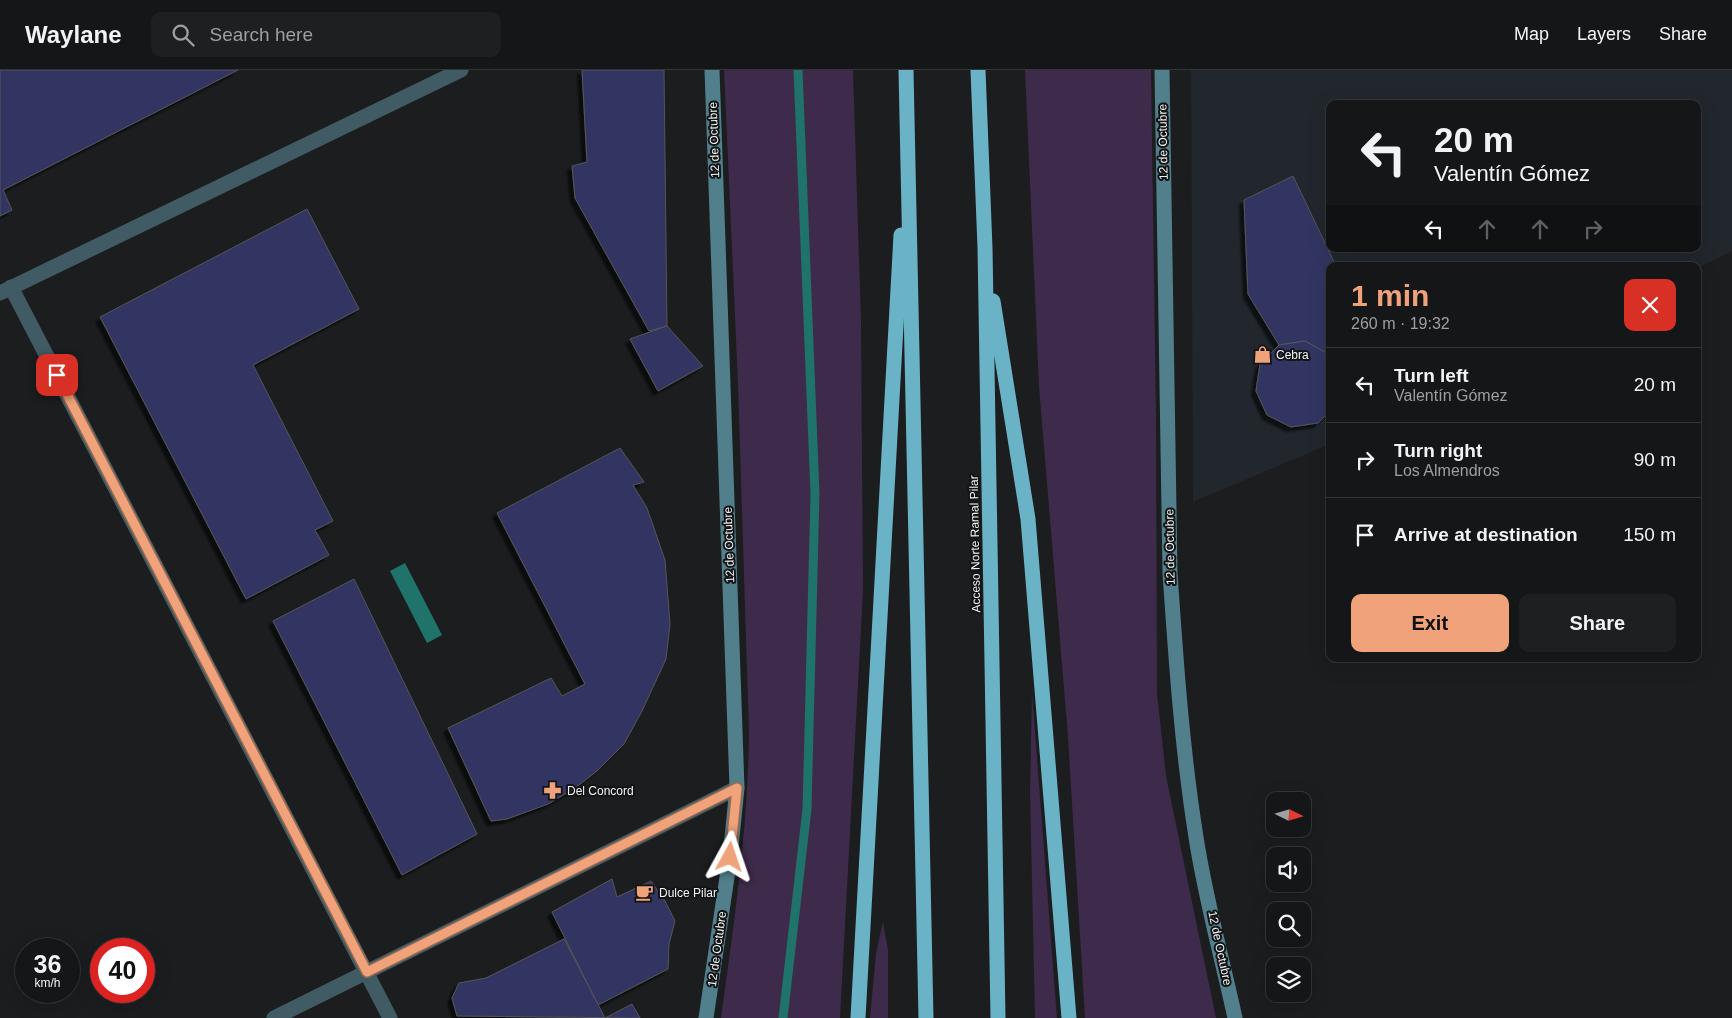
<!DOCTYPE html>
<html lang="en">
<head>
<meta charset="utf-8">
<style>
	:root { --surface:#141617; --page:#1d1f20; --text:#f1f3f6; --muted:#9d9fa1; --line:#333536; --accent:#f0a27a }
	body { margin:0; font-family:Arial,sans-serif; background:var(--page); color:var(--text); height:100vh; display:flex; flex-direction:column; font-size:19px; white-space:nowrap }
	* { box-sizing:border-box; margin:0 }
	p { font-size:16px; color:var(--muted) }
	.icon { flex:none; width:28px; height:28px; fill:none; stroke:currentColor; stroke-width:2; stroke-linecap:round; stroke-linejoin:round }
	.map { position:relative; flex:1; overflow:hidden }
	.sheet { position:absolute; left:1326px; top:192px; width:375px; height:400px; display:flex; flex-direction:column; background:var(--surface); border-radius:10px; box-shadow:0 5px 20px #0002,0 0 0 1px var(--line) }
	.sheet>* { flex:none }
	.top-card { position:absolute; left:1326px; top:30px; width:375px; height:152px; border-radius:10px; box-shadow:0 5px 20px #0002,0 0 0 1px var(--line); background:#141617; color:var(--text); overflow:hidden }
	.needle { width:32px; rotate:95deg }
	.fabs { position:absolute; left:1266px; top:722px; display:grid; gap:10px }
	.fabs a { display:grid; place-items:center; width:45px; height:45px; border-radius:10px; background:var(--surface); box-shadow:0 5px 20px #0002,0 0 0 1px var(--line); font-size:25px }
	.speed { position:absolute; left:15px; top:868px; display:flex; gap:10px; font-size:25px; font-weight:700; text-align:center }
	.speed>* { display:grid; place-content:center; width:65px; height:65px; border-radius:50%; background:var(--surface); box-shadow:0 5px 20px #0002,0 0 0 1px var(--line); line-height:1 }
	.speed small { font-size:12px; font-weight:400 }
	.speed .limit { border:8px solid #d22; background:#fff; color:#111 }
	.pin { position:absolute; display:grid; place-items:center; width:42px; height:42px; color:#fff; margin:-21px; border-radius:10px; box-shadow:0 2px 8px #0006 }
	.me { position:absolute; width:55px; margin:-28px; rotate:5deg; stroke-linejoin:round; filter:drop-shadow(0 0 4px #0008) }
	.turn { display:flex; align-items:center; gap:18px; height:105px; padding:0 25px; font-size:22px }
	.turn .icon { width:65px; height:65px; stroke-width:2.5 }
	.turn b { display:block; font-size:35px; line-height:42px }
	.lanes { display:flex; align-items:center; height:48px; padding:0 25px; background:#0003; justify-content:center; gap:25px; direction:ltr }
	.lanes .off { opacity:.35 }
	.round { display:grid; place-items:center; flex:none; width:52px; height:52px; border-radius:10px; background:var(--page) }
	.overview { display:flex; align-items:center; justify-content:space-between; height:85px; padding:0 25px }
	h1 { font-size:30px; font-weight:700; line-height:38px; color:var(--accent) }
	.action { display:flex; gap:10px; margin-top:auto; padding:10px 25px }
	.action a { flex:1; height:58px; border-radius:10px; background:var(--accent); color:#111; font-size:20px; font-weight:700; line-height:58px; text-align:center }
	.action a+a { background:var(--page); color:var(--text) }
	ul { padding:0; list-style:none }
	li { display:flex; align-items:center; gap:15px; height:75px; padding:0 25px; border-top:1px solid var(--line) }
	li div { flex:1 }
	li b { display:block; font-size:19px }
	li em { font-style:normal }
	header { display:flex; align-items:center; gap:30px; box-sizing:border-box; height:70px; padding:0 25px; background:var(--surface); border-bottom:1px solid var(--line) }
	header strong { font-size:24px }
	nav { display:flex; gap:28px; margin-inline-start:auto; font-size:18px }
	.search { width:350px; height:45px; background:var(--page); display:flex; align-items:center; gap:12px; box-sizing:border-box; padding:0 18px; border-radius:10px; color:var(--muted); font-size:19px }
	.map>svg:first-child { display:block }
</style>
</head>
<body>
<header>
<strong>Waylane</strong>
<div class="search"><svg class="icon" aria-label="search" viewBox="0 0 24 24"><circle cx="10" cy="10" r="6"/><path d="M15 15l6 6"/></svg>Search here</div>
<nav><a>Map</a><a>Layers</a><a>Share</a></nav>
</header>
<div class="map">
<svg width="1732" height="948" viewBox="0 0 1732 948">
	<defs>
		<filter id="shadow"><feDropShadow dx="-4.5" dy="4.5" stdDeviation="1" flood-color="#0009"/></filter>
	</defs>
	<rect width="100%" height="100%" fill="#1b1d1f"/>
	<path fill="#21272d" fill-rule="evenodd" d="M1191 0H1732V181L1698 198V196H1330V374L1193 432ZM1330 34H1698V179H1330Z"/>
	<g fill="#3e2a4a">
		<path d="M724 0H853L861 250 863 521 840 948H721C734 853 748 759 749 663L738 314Z"/>
		<path d="M1025 0H1151L1156 345 1157 623 1166 706 1216 948H1085L1068 667 1039 316Z"/>
		<path d="M1032 623 1057 948H1035L1030 722Z"/>
		<path d="M883 852 888 880V948H870L876 883Z"/>
	</g>
	<path fill="#1f736b" d="M405 493 442 565 427 573 390 501Z"/>
	<g fill="none" stroke-linecap="round" stroke-linejoin="round">
		<path stroke="#1f736b" stroke-width="9" d="M783 948 807 739 815 424 798 0"/>
	</g>
	<g fill="#333462" stroke="#555658" filter="url(#shadow)">
		<path d="M0 0H238L3 120 12 140 0 146Z"/>
		<path d="M582 0H664L667 256 649 261 575 128 572 96 587 92Z"/>
		<path d="M1293 106 1336 196H1330V285L1305 271 1279 275 1248 224 1244 130Z"/>
		<path d="M307 139 359 239 253 295 333 451 315 460 329 485 246 529 100 247Z"/>
		<path d="M667 256 703 296 658 321 630 269Z"/>
		<path d="M1305 271 1330 285V341L1318 353 1291 357 1267 345 1256 321 1260 294 1279 275Z"/>
		<path d="M620 378 644 412 633 415 647 438 665 490 670 554 666 589 642 641 624 674 597 701 575 718 548 734 507 749 491 751 448 658 551 608 562 626 585 614 497 443Z"/>
		<path d="M354 509 477 764 402 805 273 551Z"/>
		<path d="M612 809 617 827 651 811 665 831 675 851 669 874 668 899 598 935 552 842Z"/>
		<path d="M564 869 605 948 632 934 640 948 457 946 452 928 459 913 486 908Z"/>
	</g>
	<g fill="none" stroke-linecap="round" stroke-linejoin="round">
		<g stroke="#405b63" stroke-width="15">
			<path d="M11 217 390 948"/>
			<path d="M0 223 461 0"/>
			<path d="M274 948 737 718"/>
		</g>
		<g stroke="#517f8c" stroke-width="15">
			<path d="M1162 0 1170 503C1176 591 1182 679 1196 767 1205 827 1222 888 1235 948"/>
			<path d="M706 948 730 787 737 718 712 0"/>
		</g>
		<g stroke="#6ab3c7" stroke-width="15">
			<path d="M906 0 926 948"/>
			<path d="M978 0 985 178 998 948"/>
			<path d="M993 231 1028 449 1069 948"/>
			<path d="M858 948 901 165"/>
		</g>
	</g>
	<g fill="none" stroke-linecap="round" stroke-linejoin="round">
		<defs>
			<path id="route" d="M57 305 367 902 737 718 730 787"/>
		</defs>
		<use href="#route" stroke="#9c694f" stroke-width="12"/>
		<use href="#route" stroke="#f0a27a" stroke-width="9"/>
	</g>
	<defs>
		<symbol id="shop-bare" viewBox="-9 -9 18 18"><path d="M-5-2.5h2.3a2.7 3.5 0 0 1 5.4 0H5L5.5 6h-11ZM-1.5-2.5h3a1.5 2.3 0 0 0-3 0Z" fill="#f0a27a" stroke="#121416" stroke-width="2.5" paint-order="stroke"/></symbol>
		<symbol id="pharmacy-bare" viewBox="-9 -9 18 18"><path d="M-2-6h4v4h4v4h-4v4h-4v-4h-4v-4h4Z" fill="#f0a27a" stroke="#121416" stroke-width="2.5" paint-order="stroke"/></symbol>
		<symbol id="cafe-bare" viewBox="-9 -9 18 18"><path d="M-5.5-4.5H6V0H3Q3 3.5 0 3.5H-2.5Q-5.5 3.5-5.5 0ZM3-3.2v2h1.7v-2ZM-6 4.5H4V6H-6Z" fill="#f0a27a" stroke="#121416" stroke-width="2.5" paint-order="stroke"/></symbol>
	</defs>
	<g fill-rule="evenodd">
		<use href="#shop-bare" x="1250" y="272" width="25" height="25"/>
		<use href="#pharmacy-bare" x="540" y="708" width="25" height="25"/>
		<use href="#cafe-bare" x="632" y="810" width="25" height="25"/>
	</g>
	<g text-anchor="middle" stroke-width="4" stroke-linejoin="round" paint-order="stroke">
		<g font-size="12" fill="#f2f3f5" stroke="#121416">
			<text transform="translate(714 70) rotate(-92)" y="4">12 de Octubre</text>
			<text transform="translate(1163 72) rotate(-91)" y="4">12 de Octubre</text>
			<text transform="translate(975 474) rotate(-91)" y="4">Acceso Norte Ramal Pilar</text>
			<text transform="translate(729 475) rotate(-92)" y="4">12 de Octubre</text>
			<text transform="translate(1170 477) rotate(-91)" y="4">12 de Octubre</text>
			<text transform="translate(1220 878) rotate(78)" y="4">12 de Octubre</text>
			<text transform="translate(717 879) rotate(-82)" y="4">12 de Octubre</text>
		</g>
		<g font-size="12" fill="#f2f3f5" stroke="#121416" text-anchor="start">
			<text x="1276" y="289">Cebra</text>
			<text x="567" y="725">Del Concord</text>
			<text x="659" y="827">Dulce Pilar</text>
		</g>
	</g>
</svg>
<div class="fabs">
<a><svg class="needle" viewBox="-14 -14 28 28"><path d="M0-13l5 13h-10z" fill="#e53935"/><path d="M0 13l5-13h-10z" fill="#9d9fa1"/></svg></a>
<a><svg class="icon" aria-label="sound" viewBox="0 0 24 24"><path d="M4 9h4l5-4v14l-5-4H4zM17 9q2 3 0 6"/></svg></a>
<a><svg class="icon" aria-label="search" viewBox="0 0 24 24"><circle cx="10" cy="10" r="6"/><path d="M15 15l6 6"/></svg></a>
<a><svg class="icon" aria-label="layers" viewBox="0 0 24 24"><path d="M12 4l9 5-9 5-9-5zM3 14l9 5 9-5"/></svg></a>
</div>
<div class="speed"><div>36<small>km/h</small></div><div class="limit">40</div></div>
<div class="pin" style="left:57px;top:305px;background:#d93025"><svg class="icon" aria-label="arrive" viewBox="0 0 24 24"><path d="M6 21V4h12l-3 4 3 4H6"/></svg></div>
<svg class="me" style="left:730px;top:787px" viewBox="-20 -20 40 40"><path d="M0-17L14 15 0 8-14 15z" fill="#f0a27a" stroke="#fff" stroke-width="4"/></svg>
<div class="top-card">
<div class="turn"><svg class="icon" aria-label="left" viewBox="0 0 24 24"><path d="M17 20v-9H6M10 6l-5 5 5 5"/></svg><div><b>20 m</b>Valentín Gómez</div></div>
<div class="lanes"><svg class="icon" aria-label="left" viewBox="0 0 24 24"><path d="M17 20v-9H6M10 6l-5 5 5 5"/></svg><svg class="icon off" aria-label="ahead" viewBox="0 0 24 24"><path d="M12 20V5M6 11l6-6 6 6"/></svg><svg class="icon off" aria-label="ahead" viewBox="0 0 24 24"><path d="M12 20V5M6 11l6-6 6 6"/></svg><svg class="icon off" aria-label="right" viewBox="0 0 24 24"><path d="M7 20v-9h11M14 6l5 5-5 5"/></svg></div>
</div>
<section class="sheet">
<div class="overview"><div><h1>1 min</h1><p>260 m · 19:32</p></div><a class="round" style="background:#d93025;color:#fff"><svg class="icon" aria-label="close" viewBox="0 0 24 24"><path d="M6 6l12 12M18 6L6 18"/></svg></a></div>
<ul>
<li><svg class="icon" aria-label="left" viewBox="0 0 24 24"><path d="M17 20v-9H6M10 6l-5 5 5 5"/></svg><div><b>Turn left</b><p>Valentín Gómez</p></div><em>20 m</em></li>
<li><svg class="icon" aria-label="right" viewBox="0 0 24 24"><path d="M7 20v-9h11M14 6l5 5-5 5"/></svg><div><b>Turn right</b><p>Los Almendros</p></div><em>90 m</em></li>
<li><svg class="icon" aria-label="arrive" viewBox="0 0 24 24"><path d="M6 21V4h12l-3 4 3 4H6"/></svg><div><b>Arrive at destination</b></div><em>150 m</em></li>
</ul>
<div class="action"><a>Exit</a><a>Share</a></div>
</section>
</div>
</body>
</html>
